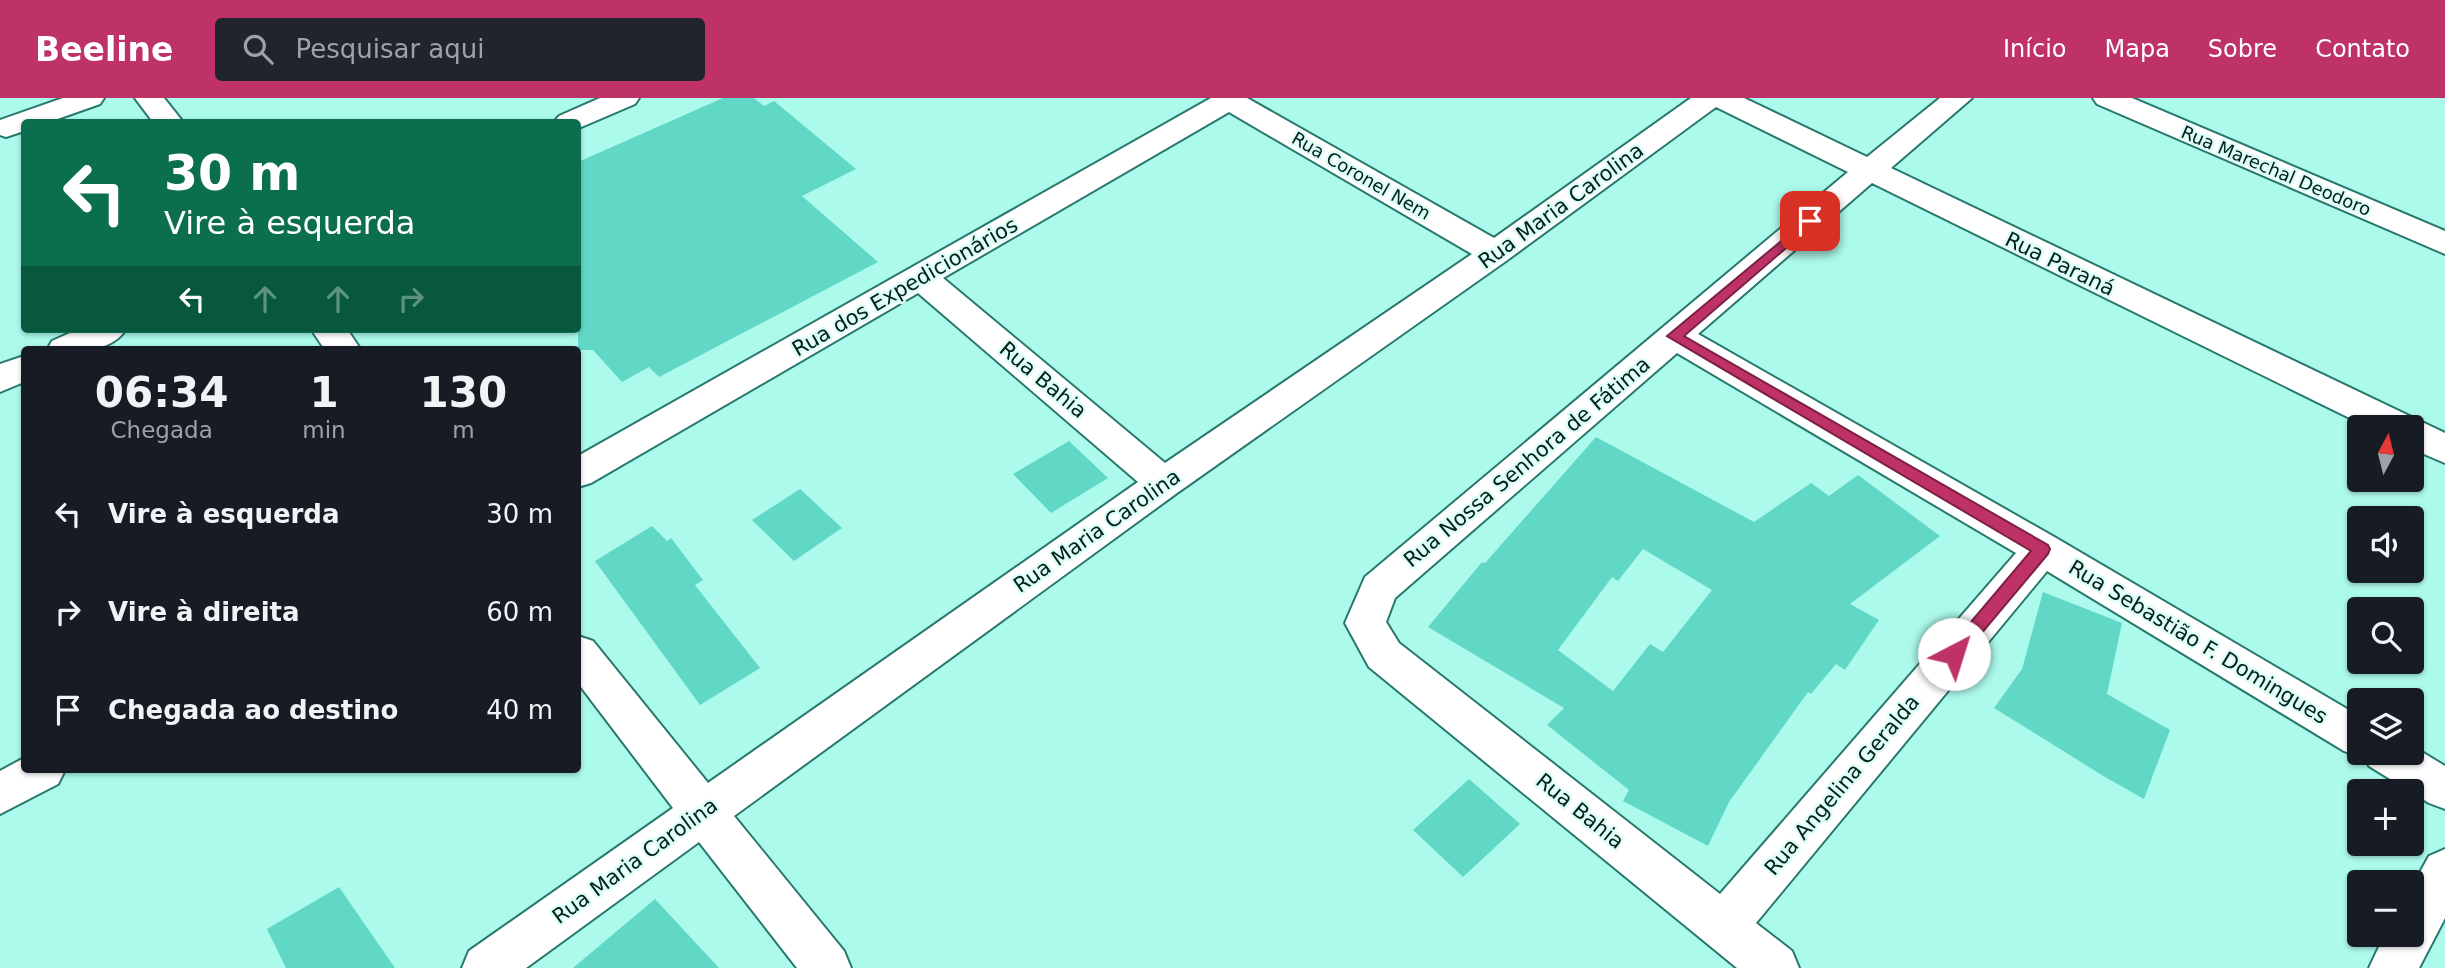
<!DOCTYPE html>
<html lang="pt">
<head>
<meta charset="utf-8">
<style>
	:root { --surface:#171b24; --page:#20242c; --text:#f1f3f6; --muted:#9ea1a6; --accent:#be3268 }
	body { margin:0; font-family:"DejaVu Sans",sans-serif; background:var(--page); color:var(--text); height:100vh; display:flex; flex-direction:column; font-size:26px; white-space:nowrap }
	* { box-sizing:border-box; margin:0 }
	p { font-size:23px; color:var(--muted) }
	.icon { flex:none; width:38px; height:38px; fill:none; stroke:currentColor; stroke-width:2; stroke-linecap:round; stroke-linejoin:round }
	.map { position:relative; flex:1; overflow:hidden }
	.sheet { position:absolute; left:21px; top:248px; width:560px; height:427px; display:flex; flex-direction:column; background:var(--surface); border-radius:7px; box-shadow:0 2px 5px #0004 }
	.sheet>* { flex:none }
	.hud { position:absolute; left:21px; top:21px; width:560px; height:214px; border-radius:7px; box-shadow:0 2px 5px #0004; background:#0b6e4f; color:#fff; overflow:hidden }
	.needle { width:46px; rotate:7deg }
	.tools { position:absolute; left:2347px; top:317px; display:grid; gap:14px }
	.tools a { display:grid; place-items:center; width:77px; height:77px; border-radius:7px; background:var(--surface); box-shadow:0 2px 5px #0004; font-size:35px }
	.pin { position:absolute; display:grid; place-items:center; width:60px; height:60px; color:#fff; margin:-30px; border-radius:14px; box-shadow:0 4px 10px #0006 }
	.me { position:absolute; width:77px; margin:-38px; rotate:40deg; stroke-linejoin:round; filter:drop-shadow(0 0 5px #0008) }
	.turn { display:flex; align-items:center; gap:24px; height:147px; padding:0 28px; font-size:32px }
	.turn .icon { width:91px; height:91px; stroke-width:2.5 }
	.turn b { display:block; font-size:49px; line-height:60px }
	.lanes { display:flex; align-items:center; height:66px; padding:0 28px; background:#0003; justify-content:center; gap:35px; direction:ltr }
	.lanes .off { opacity:.35 }
	.eta { display:flex; justify-content:space-evenly; align-items:center; height:119px; text-align:center }
	.eta b { font-size:42px; font-weight:700; line-height:49px }
	ul { padding:0; list-style:none }
	li { display:flex; align-items:center; gap:21px; height:98px; padding:0 28px }
	li div { flex:1 }
	li b { display:block; font-size:26px }
	li em { font-style:normal }
	header { display:flex; align-items:center; gap:42px; box-sizing:border-box; height:98px; padding:0 35px; background:var(--accent); color:#fff }
	header strong { font-size:33px }
	nav { display:flex; gap:38px; margin-inline-start:auto; font-size:24px }
	.search { width:490px; height:63px; background:var(--page); display:flex; align-items:center; gap:18px; box-sizing:border-box; padding:0 24px; border-radius:7px; color:var(--muted); font-size:26px }
	.map>svg:first-child { display:block }
</style>
</head>
<body>
<header>
<strong>Beeline</strong>
<div class="search"><svg class="icon" aria-label="search" viewBox="0 0 24 24"><circle cx="10" cy="10" r="6"/><path d="M15 15l6 6"/></svg>Pesquisar aqui</div>
<nav><a>Início</a><a>Mapa</a><a>Sobre</a><a>Contato</a></nav>
</header>
<div class="map">
<svg width="2445" height="870" viewBox="0 0 2445 870">
	<rect width="100%" height="100%" fill="#acfaec"/>
	<g fill="#61d8c6" fill-rule="evenodd">
		<path d="M723 0H754L764 8 774 3 856 71 802 98 878 164 659 279 649 269 622 284 593 252H578V64Z"/>
		<path d="M1596 339 1754 424 1811 385 1829 398 1858 377 1940 438 1850 506 1879 522 1845 572 1836 566 1811 596 1808 594 1729 704 1708 748 1623 703 1629 692 1547 627 1564 610 1428 529 1482 464 1485 465ZM1643 451 1712 492 1663 554 1650 546 1613 593 1558 552 1612 479 1618 483Z"/>
		<path d="M1069 343 1108 380 1051 415 1013 376Z"/>
		<path d="M800 391 842 430 794 463 752 422Z"/>
		<path d="M652 428 667 443 671 440 703 482 695 487 760 570 700 607 595 463Z"/>
		<path d="M2043 494 2122 525 2107 596 2170 632 2144 701 2105 679 1994 610 2022 571Z"/>
		<path d="M1469 681 1520 726 1463 779 1413 732Z"/>
		<path d="M339 789 395 870H286L267 831Z"/>
		<path d="M655 801 719 870H573Z"/>
	</g>
	<g fill="none" stroke-linecap="round" stroke-linejoin="round">
		<defs>
			<g id="minor">
				<path d="M63 0H104L100 6 49 24H24V33L6 39 0 37V22Z"/>
				<path d="M135 0H164L183 24H153Z"/>
				<path d="M600 0H639L635 6 579 30 578 24H554L559 18Z"/>
				<path d="M1211 0H1247L1494 140 1691 0H1744L1867 59 1940 0H1972L1891 70 2445 335V365L2412 351V329H2368L1872 85 1698 236 2056 440 2359 618V654H2412V648L2445 668V711L2429 705 2369 668 2364 657 2359 659 2344 653 2047 473 1756 825 1792 853 1799 870H1737L1369 569 1345 525 1365 479 1848 74 1716 9 1506 163 1177 395 734 718 844 853 851 870H797L699 744 526 870H462L469 853 673 710 578 585V538L593 543 708 685 1138 384 918 195 591 385 578 389V358ZM1229 14 1472 156 1165 365 943 180ZM1677 255 2016 455 1720 796 1399 545 1386 524 1395 500Z"/>
				<path d="M2093 0H2132L2445 133V156L2097 6Z"/>
				<path d="M79 231H126C110 257 73 252 47 252L52 243Z"/>
				<path d="M311 231H347L361 252H325Z"/>
				<path d="M24 258V284L0 294V266Z"/>
				<path d="M24 660V672H65L58 686 0 716V673Z"/>
				<path d="M2445 751V820L2419 870H2369L2385 836H2412V789L2429 758Z"/>
			</g>
		</defs>
		<use href="#minor" stroke="#28786d" stroke-width="4"/>
		<use href="#minor" fill="#fff" fill-rule="evenodd"/>
	</g>
	<path fill="#be3268" stroke="#7c2044" stroke-width="2" d="M1810 119 1816 123 1814 126 1684 238 2048 447 2050 451 2048 456 1960 561 1954 563 1948 561 1945 556 1948 551 2031 453 1667 238Z"/>
	<g text-anchor="middle" stroke-width="5" stroke-linejoin="round" paint-order="stroke">
		<g font-size="18" fill="#00211c" stroke="#dffdf7">
			<text transform="translate(2276 73) rotate(23)" y="6">Rua Marechal Deodoro</text>
			<text transform="translate(1361 78) rotate(30)" y="6">Rua Coronel Nem</text>
		</g>
		<g font-size="21" fill="#00211c" stroke="#dffdf7">
			<text transform="translate(1561 108) rotate(-36)" y="7">Rua Maria Carolina</text>
			<text transform="translate(2060 166) rotate(26)" y="7">Rua Paraná</text>
			<text transform="translate(905 189) rotate(-30)" y="7">Rua dos Expedicionários</text>
			<text transform="translate(1043 282) rotate(40)" y="7">Rua Bahia</text>
			<text transform="translate(1527 364) rotate(-40)" y="7">Rua Nossa Senhora de Fátima</text>
			<text transform="translate(1097 433) rotate(-35)" y="7">Rua Maria Carolina</text>
			<text transform="translate(2198 544) rotate(31)" y="7">Rua Sebastião F. Domingues</text>
			<text transform="translate(1842 687) rotate(-50)" y="7">Rua Angelina Geralda</text>
			<text transform="translate(1580 713) rotate(39)" y="7">Rua Bahia</text>
			<text transform="translate(635 763) rotate(-36)" y="7">Rua Maria Carolina</text>
		</g>
	</g>
</svg>
<div class="tools">
<a><svg class="needle" viewBox="-14 -14 28 28"><path d="M0-13l5 13h-10z" fill="#e53935"/><path d="M0 13l5-13h-10z" fill="#9ea1a6"/></svg></a>
<a><svg class="icon" aria-label="sound" viewBox="0 0 24 24"><path d="M4 9h4l5-4v14l-5-4H4zM17 9q2 3 0 6"/></svg></a>
<a><svg class="icon" aria-label="search" viewBox="0 0 24 24"><circle cx="10" cy="10" r="6"/><path d="M15 15l6 6"/></svg></a>
<a><svg class="icon" aria-label="layers" viewBox="0 0 24 24"><path d="M12 4l9 5-9 5-9-5zM3 14l9 5 9-5"/></svg></a>
<a>+</a>
<a>−</a>
</div>
<div class="pin" style="left:1810px;top:123px;background:#d93025"><svg class="icon" aria-label="arrive" viewBox="0 0 24 24"><path d="M6 21V4h12l-3 4 3 4H6"/></svg></div>
<svg class="me" style="left:1954px;top:556px" viewBox="-20 -20 40 40"><circle r="19" fill="#fff"/><path d="M0-13L10 11 0 6-10 11z" fill="#be3268"/></svg>
<div class="hud">
<div class="turn"><svg class="icon" aria-label="left" viewBox="0 0 24 24"><path d="M17 20v-9H6M10 6l-5 5 5 5"/></svg><div><b>30 m</b>Vire à esquerda</div></div>
<div class="lanes"><svg class="icon" aria-label="left" viewBox="0 0 24 24"><path d="M17 20v-9H6M10 6l-5 5 5 5"/></svg><svg class="icon off" aria-label="ahead" viewBox="0 0 24 24"><path d="M12 20V5M6 11l6-6 6 6"/></svg><svg class="icon off" aria-label="ahead" viewBox="0 0 24 24"><path d="M12 20V5M6 11l6-6 6 6"/></svg><svg class="icon off" aria-label="right" viewBox="0 0 24 24"><path d="M7 20v-9h11M14 6l5 5-5 5"/></svg></div>
</div>
<section class="sheet">
<div class="eta">
<div><b>06:34</b><p>Chegada</p></div>
<div><b>1</b><p>min</p></div>
<div><b>130</b><p>m</p></div>
</div>
<ul>
<li><svg class="icon" aria-label="left" viewBox="0 0 24 24"><path d="M17 20v-9H6M10 6l-5 5 5 5"/></svg><div><b>Vire à esquerda</b></div><em>30 m</em></li>
<li><svg class="icon" aria-label="right" viewBox="0 0 24 24"><path d="M7 20v-9h11M14 6l5 5-5 5"/></svg><div><b>Vire à direita</b></div><em>60 m</em></li>
<li><svg class="icon" aria-label="arrive" viewBox="0 0 24 24"><path d="M6 21V4h12l-3 4 3 4H6"/></svg><div><b>Chegada ao destino</b></div><em>40 m</em></li>
</ul>
</section>
</div>
</body>
</html>
